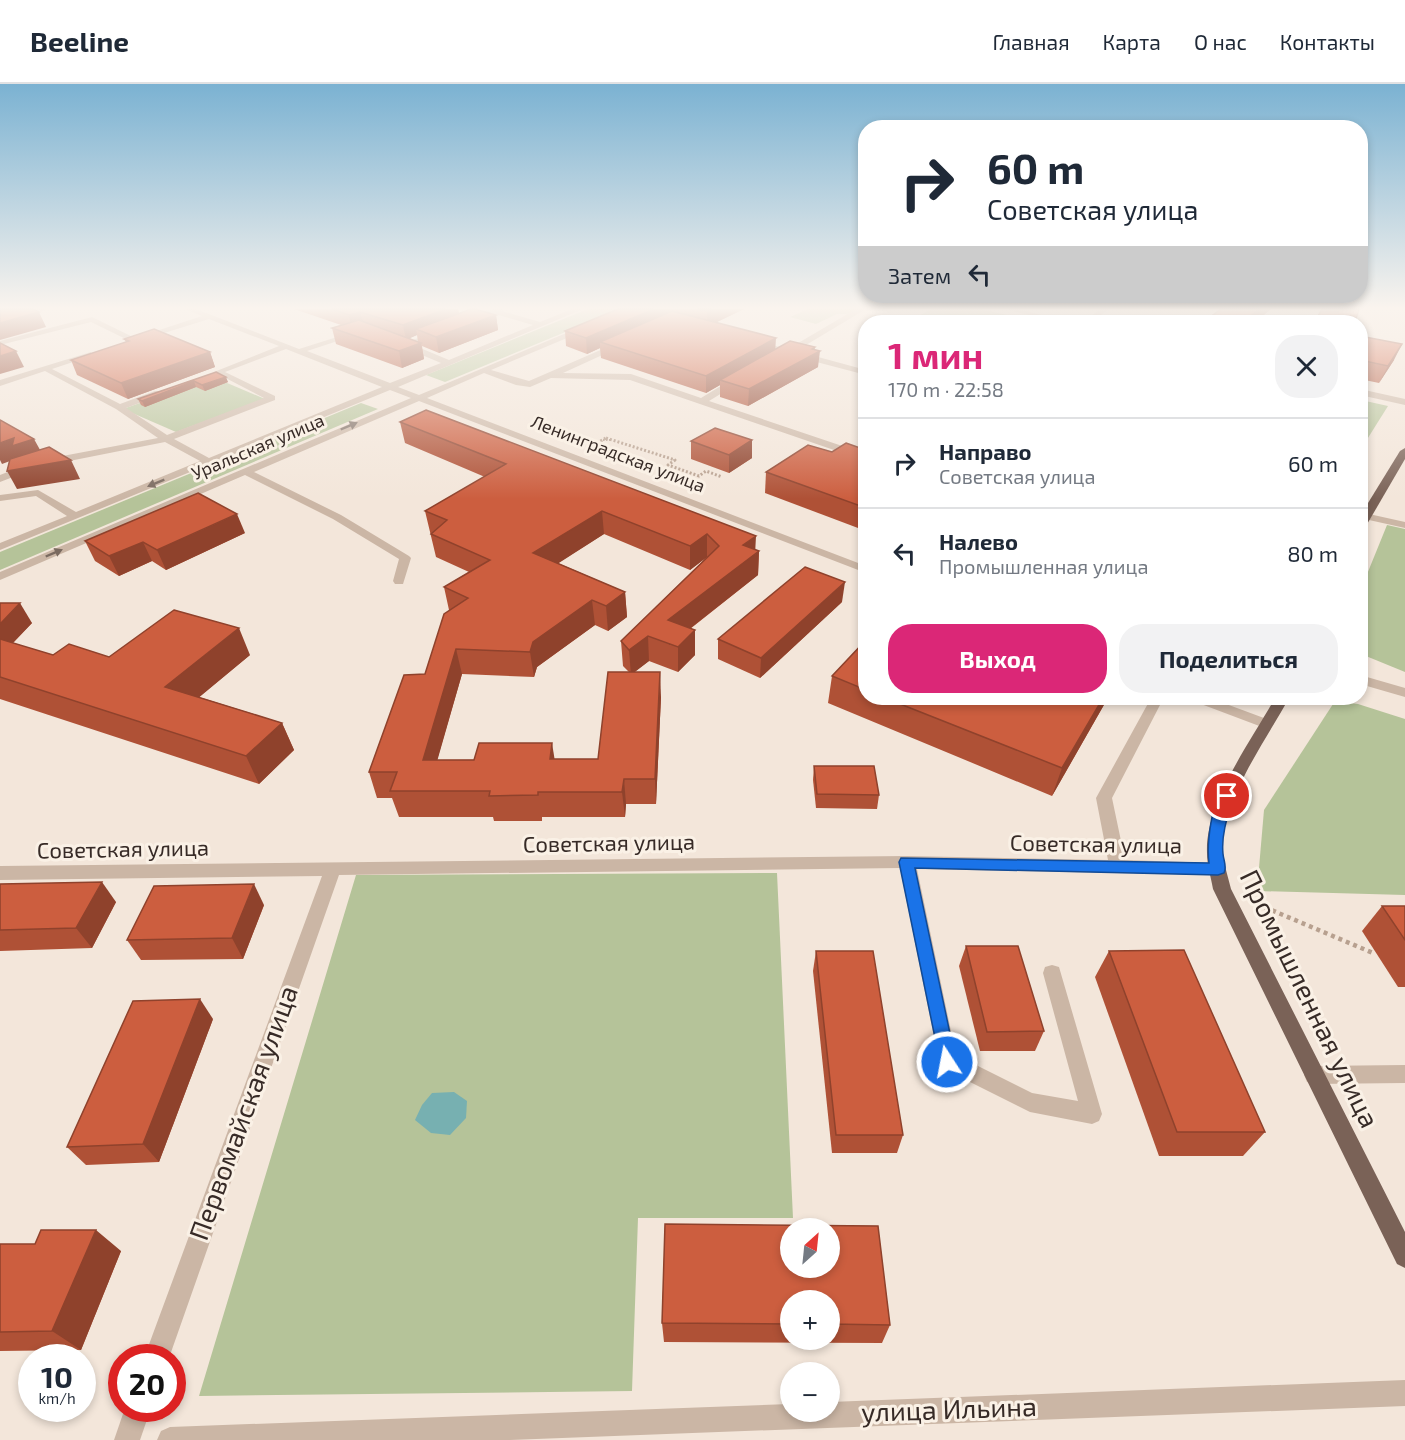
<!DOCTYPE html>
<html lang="ru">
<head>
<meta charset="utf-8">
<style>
	:root { --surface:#fff; --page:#f2f2f3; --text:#1f2937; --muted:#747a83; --line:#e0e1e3; --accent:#db2777 }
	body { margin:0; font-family:"Exo 2",sans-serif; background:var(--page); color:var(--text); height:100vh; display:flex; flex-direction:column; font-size:22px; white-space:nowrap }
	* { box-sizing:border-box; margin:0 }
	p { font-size:20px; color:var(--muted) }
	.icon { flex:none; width:33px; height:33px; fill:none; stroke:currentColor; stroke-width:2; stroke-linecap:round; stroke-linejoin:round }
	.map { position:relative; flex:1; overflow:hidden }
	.details { position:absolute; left:858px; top:231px; width:510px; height:390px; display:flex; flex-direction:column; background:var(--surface); border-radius:24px; box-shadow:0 3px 9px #0003 }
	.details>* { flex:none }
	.top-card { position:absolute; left:858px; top:36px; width:510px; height:183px; border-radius:24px; box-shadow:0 3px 9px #0003; background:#fff; color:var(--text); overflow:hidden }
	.needle { width:39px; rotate:27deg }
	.controls { position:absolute; left:780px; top:1134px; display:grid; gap:12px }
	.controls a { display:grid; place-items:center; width:60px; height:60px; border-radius:50%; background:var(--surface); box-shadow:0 3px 9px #0003; font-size:30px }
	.speed { position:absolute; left:18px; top:1260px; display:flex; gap:12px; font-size:30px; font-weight:700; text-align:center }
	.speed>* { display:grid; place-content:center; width:78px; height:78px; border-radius:50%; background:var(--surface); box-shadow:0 3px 9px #0003; line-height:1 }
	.speed small { font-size:15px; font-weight:400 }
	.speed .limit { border:9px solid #d22; background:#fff; color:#111 }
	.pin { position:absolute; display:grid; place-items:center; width:51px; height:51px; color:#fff; margin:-26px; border:3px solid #fff; border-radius:50%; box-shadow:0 2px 6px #0007 }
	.me { position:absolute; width:66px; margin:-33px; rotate:349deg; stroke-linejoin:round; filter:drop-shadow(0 0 4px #0008) }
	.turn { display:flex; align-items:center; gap:21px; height:126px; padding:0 30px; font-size:27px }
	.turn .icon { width:78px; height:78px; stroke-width:2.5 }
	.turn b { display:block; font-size:42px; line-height:51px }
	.then { display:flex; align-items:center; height:57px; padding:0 30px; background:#0003; gap:12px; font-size:22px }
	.round { display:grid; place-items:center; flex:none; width:63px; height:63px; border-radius:24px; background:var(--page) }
	.summary { display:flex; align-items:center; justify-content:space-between; height:102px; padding:0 30px }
	h1 { font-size:36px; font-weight:700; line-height:45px; color:var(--accent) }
	.action { display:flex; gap:12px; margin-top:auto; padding:12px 30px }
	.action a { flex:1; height:69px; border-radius:24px; background:var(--accent); color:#fff; font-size:24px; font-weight:700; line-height:69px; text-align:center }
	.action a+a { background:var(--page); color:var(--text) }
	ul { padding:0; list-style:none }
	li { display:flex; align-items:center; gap:18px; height:90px; padding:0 30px; border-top:2px solid var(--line) }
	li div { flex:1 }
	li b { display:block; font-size:22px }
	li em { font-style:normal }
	header { display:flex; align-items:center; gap:36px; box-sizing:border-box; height:84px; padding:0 30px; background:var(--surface); border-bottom:2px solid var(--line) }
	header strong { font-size:28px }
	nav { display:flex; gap:33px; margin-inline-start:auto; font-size:21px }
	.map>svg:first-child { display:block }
</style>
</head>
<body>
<header>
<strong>Beeline</strong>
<nav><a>Главная</a><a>Карта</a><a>О нас</a><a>Контакты</a></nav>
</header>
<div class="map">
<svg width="1405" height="1356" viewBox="0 0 1405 1356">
	<rect width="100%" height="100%" fill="#f3e6da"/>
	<g fill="#b5c399">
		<path d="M588 225H621L445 298 426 291Z"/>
		<path d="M808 225H857L848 230H837L816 240 790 233Z"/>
		<path d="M931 225H981L1037 238H908Z"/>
		<path d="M213 293 265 315 176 348 123 325Z"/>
		<path d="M1361 316 1388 322 1361 365 1360 316Z"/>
		<path d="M361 319 378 325 0 486V468Z"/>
		<path d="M1387 441 1405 445V588L1361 570V505Z"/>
		<path d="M1335 617 1358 620 1405 635V811L1257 807 1264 726Z"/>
		<path d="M777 789 793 1134H638L632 1307 199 1312 356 791Z"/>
	</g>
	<path fill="#77b0b1" d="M454 1008 467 1017 466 1034 450 1051 431 1049 415 1036 422 1021 432 1009Z"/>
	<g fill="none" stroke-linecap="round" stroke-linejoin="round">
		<g stroke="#b7a08f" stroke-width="2" stroke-dasharray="1.5 1.5" stroke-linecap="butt">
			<path d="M592 229 603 225"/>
			<path d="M603 356H611"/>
		</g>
		<g stroke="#b7a08f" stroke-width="3" stroke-dasharray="2 2" stroke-linecap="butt">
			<path d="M606 354 675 376 668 381 699 392 706 387 722 393"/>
			<path d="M590 363 606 354"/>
		</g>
		<path stroke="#b7a08f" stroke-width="4.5" stroke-dasharray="4 4" stroke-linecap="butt" d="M1250 817 1373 869"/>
		<g fill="#cbb6a5" fill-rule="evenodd">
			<path d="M36 225H48L0 240V236Z"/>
			<path d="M185 225H196L299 265 356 247V251L307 267 390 299 441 279 403 263V259L440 247V251L413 261 449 276 533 241 495 230 470 238 466 236 467 234 493 225H503L502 227 540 238 572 225H583L398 303 419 311 583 242H586V246L491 286 529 297 619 258 623 260 622 262 563 289 631 290 701 314 734 294H740V298L709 317 866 370V377L630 296 551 294 530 303 516 301 484 289 427 314 866 482V489L419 317 254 388 341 431 409 472 411 474 403 500H395L393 497 399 475 333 435 245 391 0 496V488L411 314 390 306 0 466V459L67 432 36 412 0 417V411L38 406 76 428 200 377 165 358 39 383 0 398V391L36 377 158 354 116 325 45 287 0 302V296L91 268V272L52 285 120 320 155 307H161V311L126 324 167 351 264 314 214 288 279 262 209 235 145 255 138 253 202 232ZM286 265 382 303 209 374 174 355 275 316V312L225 288Z"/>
			<path d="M856 225H866L796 267 866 286V291L790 271 782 272V269L752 259 756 257 788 265Z"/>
			<path d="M1005 225H1019L1068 238H1056Z"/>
			<path d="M1100 225H1109L1092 238H1084Z"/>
			<path d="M92 233 139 256 132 258 91 238 0 261V257Z"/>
			<path d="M1360 305 1405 315V321L1360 311Z"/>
			<path d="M1360 428 1405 438V444L1360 434Z"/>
			<path d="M1360 591 1405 604V613L1360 600Z"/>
			<path d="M1151 614H1168L1160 621 1112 714 1125 776 1218 779 1224 780 1226 785 1224 790 1218 791 917 785 956 971 1032 1009 1078 1017 1043 889 1045 883 1052 881 1059 883 1102 1030 1099 1037 1092 1040 1030 1028 940 983 900 784 339 791 169 1274H144L322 792 0 796V782L907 772 1108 776 1096 714Z"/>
			<path d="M1191 614H1210L1272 637 1274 640 1267 645 1262 643 1193 617Z"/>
			<path d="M1405 981V999L1314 1000 1307 998 1304 991 1307 984 1314 982Z"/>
			<path d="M1405 1296V1322L510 1356H157L161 1347 170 1343 790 1320V1328H830V1318Z"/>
			<path d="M125 1324H151L140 1356H114Z"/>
		</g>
		<g fill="#7a6257" fill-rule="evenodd">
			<path d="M1405 364V375L1366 442 1360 445V432L1400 367Z"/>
			<path d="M1275 614H1289C1265 658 1220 718 1223 769 1224 781 1228 793 1231 805L1405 1148V1184L1397 1180 1213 805C1211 793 1207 781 1207 769 1205 719 1251 657 1275 614Z"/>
		</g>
	</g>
	<g fill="#af5136" fill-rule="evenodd">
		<path d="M294 225H458L459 230 496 231 498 246 439 269 422 262 424 275 402 284 336 260 332 244 341 241ZM417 251 418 258 409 254Z"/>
		<path d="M618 225H744L716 238 775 266 815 265 818 283 748 322 720 313V301L706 309 601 274 600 264 587 270 566 262 565 247Z"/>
		<path d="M1271 225 1255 238H1210L1213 231Z"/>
		<path d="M1317 234 1355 238H1315Z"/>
		<path d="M1360 252 1394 276 1379 299 1360 295Z"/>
		<path d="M124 255 210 268 215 283 128 315 77 291 71 276 126 258Z"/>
		<path d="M216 288 228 298 205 307 196 303 145 323 141 321 138 315Z"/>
		<path d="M400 338 759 467 758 491 690 545 695 546V571L678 588 649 577 634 588 661 613 656 720H626L625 733H542V737H494L493 733H399L392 714H377L369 688 425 590 449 526 444 503 469 488 436 473 425 427 485 393 405 359ZM604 450 690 486 707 473 621 557 623 582 629 588 598 675 437 676 462 590 534 593 537 583 595 541 608 547 627 533 625 508 558 479Z"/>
		<path d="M752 356V374L729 389 691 375V357Z"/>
		<path d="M866 366V447L765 409 766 388Z"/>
		<path d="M245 449 166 486 152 477 119 492 95 477 85 457Z"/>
		<path d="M842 518 760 594 718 575V555Z"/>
		<path d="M0 519 32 539 13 559 53 571 109 573 250 571 199 613 282 639 294 666 259 700 0 615Z"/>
		<path d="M866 556V614H1107L1105 619 1052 712 828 619 832 592Z"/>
		<path d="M814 682 879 711 877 725 816 724 813 696Z"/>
		<path d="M0 800 116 818 92 864 0 867Z"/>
		<path d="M264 821 243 875 141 876 127 856Z"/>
		<path d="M1382 822H1405V903H1398L1362 847Z"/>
		<path d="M966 862 1044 947 1035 967H980L959 882Z"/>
		<path d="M816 867 903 1051 897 1069H832L813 887Z"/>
		<path d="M1109 867 1265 1048 1243 1072H1159L1095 893Z"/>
		<path d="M213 935 159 1078 86 1081 67 1063Z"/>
		<path d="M665 1140 878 1142 890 1241 882 1259 664 1258 662 1239ZM790 1144H830V1184H790ZM790 1216H830V1256H790Z"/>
		<path d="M0 1160 121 1167 81 1266 0 1267Z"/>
	</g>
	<g fill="#8f422c">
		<path d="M446 225H458L460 235 416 245 417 251 406 256 403 241Z"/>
		<path d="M654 225H670V234L600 258V264L587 270 586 254Z"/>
		<path d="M712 225H744L707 243V227Z"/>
		<path d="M1259 225H1271L1255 238H1243Z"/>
		<path d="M39 228 46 243 0 256V239Z"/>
		<path d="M360 228 364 242 352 245 349 231Z"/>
		<path d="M496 231 498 246 439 269 436 253Z"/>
		<path d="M776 254 775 270 720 296V301L706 309V292Z"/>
		<path d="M421 259 424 275 402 284 399 267Z"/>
		<path d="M1402 260 1394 276 1379 299 1388 282Z"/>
		<path d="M815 263 814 270 820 267 818 283 748 322 749 305Z"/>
		<path d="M16 267 24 283 0 290V272Z"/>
		<path d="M210 268 215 283 128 315 121 299Z"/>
		<path d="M226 293 228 298 205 307 202 301Z"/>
		<path d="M194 297 196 303 145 323 142 317Z"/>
		<path d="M14 354 34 355 44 373 18 374 2 380 0 376V359Z"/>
		<path d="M752 356V374L729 389V371Z"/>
		<path d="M71 376 80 395 17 405 7 387Z"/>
		<path d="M602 427 604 450 537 493 533 469Z"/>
		<path d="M237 430 245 449 166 486 157 466Z"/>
		<path d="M707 450V473L690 486V462Z"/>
		<path d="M756 452 755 471 759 467 758 491 669 561 668 536 743 461Z"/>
		<path d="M143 458 152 477 119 492 109 472Z"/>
		<path d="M845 498 842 518 760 594 761 574Z"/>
		<path d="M625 508 627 533 608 547 606 522Z"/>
		<path d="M592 516 595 541 537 583 534 593 530 568 533 558Z"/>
		<path d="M20 519 32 539 6 566 0 556V540Z"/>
		<path d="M239 544 250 571 179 630 165 603Z"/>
		<path d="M695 546V571L678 588V563Z"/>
		<path d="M648 552 649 577 631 591 629 566Z"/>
		<path d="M456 565 462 590 430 702 423 676Z"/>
		<path d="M660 588 661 613 656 720 655 695Z"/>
		<path d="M1103 614H1107L1105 619 1052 712 1062 684Z"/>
		<path d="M282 639 294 666 259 700 246 672Z"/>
		<path d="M552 659 556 684 550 675Z"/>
		<path d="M624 695 626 720 625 733 622 708Z"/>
		<path d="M102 798 116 818 92 864 76 844Z"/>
		<path d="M254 800 264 821 243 875 232 854Z"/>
		<path d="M200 915 213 935 159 1078 143 1060Z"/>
		<path d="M96 1146 121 1167 81 1266 52 1247Z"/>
	</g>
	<g fill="#cc5e3f" stroke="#8f422c" stroke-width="1.5" fill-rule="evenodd">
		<path d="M0 225H33L39 228 0 239Z"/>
		<path d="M332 225H446L403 241 360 228 349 231Z"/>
		<path d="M471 225H475L496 231 436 253 416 245Z"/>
		<path d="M618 225H654L586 254 565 247Z"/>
		<path d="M698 225H712L707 227Z"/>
		<path d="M1221 225H1259L1243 238 1213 231Z"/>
		<path d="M1322 225H1359L1355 238H1339L1317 234Z"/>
		<path d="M672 227 776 254 706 292 600 258Z"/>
		<path d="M359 236 421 259 399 267 332 244Z"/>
		<path d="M154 245 210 268 121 299 71 276 129 257 124 255Z"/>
		<path d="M1360 252 1402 260 1388 282 1360 276Z"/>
		<path d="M790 257 815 263 812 265 820 267 749 305 720 296Z"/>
		<path d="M0 259 16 267 0 272Z"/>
		<path d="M216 288 226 293 202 301 194 297 142 317 138 315Z"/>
		<path d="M426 326 756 452 743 461 759 467 668 536 695 546 678 563 648 552 629 566 621 557 719 462 707 450 690 462 602 427 533 469 625 508 606 522 592 516 533 558 530 568 456 565 423 676H474L479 659H552L550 675H598L608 588H660L655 695H624L622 708H538V711L489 712 490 707H390L397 688H369L404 591 425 590 444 530 468 514 444 503 490 476 431 450 447 436 425 427 506 380 400 338Z"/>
		<path d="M0 336 34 355 12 362 14 354 0 359Z"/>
		<path d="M715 344 752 356 729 371 691 357Z"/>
		<path d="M846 359 866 366V424L766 388 808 361 832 368Z"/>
		<path d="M49 363 71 376 7 387 10 375Z"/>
		<path d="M198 409 237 430 157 466 143 458 109 472 85 457Z"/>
		<path d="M805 483 845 498 761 574 718 555Z"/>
		<path d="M0 519H20L0 540Z"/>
		<path d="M174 526 239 544 165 603 282 639 246 672 0 593V555L53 571 69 560 109 573Z"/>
		<path d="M866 556V606L832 592Z"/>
		<path d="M885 614H1103L1062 684Z"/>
		<path d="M814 682H874L879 711 817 710Z"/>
		<path d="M102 798 76 844 0 846V800Z"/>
		<path d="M254 800 232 854 127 856 154 802Z"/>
		<path d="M1382 822H1405V856Z"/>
		<path d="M966 862H1018L1044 947 987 948Z"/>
		<path d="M1184 866 1265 1048H1177L1109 867Z"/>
		<path d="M816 867H873L903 1051H836Z"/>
		<path d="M200 915 143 1060 67 1063 133 917Z"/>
		<path d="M665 1140 878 1142 890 1241 830 1240V1216H790V1240L662 1239ZM790 1144H830V1184H790Z"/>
		<path d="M41 1146H96L52 1247 0 1248V1160H35Z"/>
	</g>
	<defs><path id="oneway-solid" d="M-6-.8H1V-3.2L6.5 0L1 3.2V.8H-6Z" transform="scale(1.5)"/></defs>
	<g fill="#7a6a60">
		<use href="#oneway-solid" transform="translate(349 342) rotate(-23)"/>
		<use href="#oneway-solid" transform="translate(156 399) rotate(158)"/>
		<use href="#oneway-solid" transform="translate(54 469) rotate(-23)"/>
	</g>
	<linearGradient id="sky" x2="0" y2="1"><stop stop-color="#7bb2d2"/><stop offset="0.54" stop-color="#faf4ee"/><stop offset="1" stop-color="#faf4ee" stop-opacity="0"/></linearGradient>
	<rect width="1405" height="415" fill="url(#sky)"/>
	<path fill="#1a73e8" stroke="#114b97" stroke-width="1.5" d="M1227 707 1234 712C1228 731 1221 750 1223 770 1224 778 1227 783 1224 789L1218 791 915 784 956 978 953 983 947 986 941 983 899 778 901 774 1209 779C1207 764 1210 712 1227 707Z"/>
	<g text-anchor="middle" stroke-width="6" stroke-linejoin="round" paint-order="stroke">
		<g font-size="18" fill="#372b27" stroke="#faf1e6">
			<text transform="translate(258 363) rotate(-23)" y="6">Уральская улица</text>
			<text transform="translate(618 370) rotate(21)" y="6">Ленинградская улица</text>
		</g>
		<g font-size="22" fill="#372b27" stroke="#faf1e6">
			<text transform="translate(609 759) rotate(-1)" y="8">Советская улица</text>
			<text transform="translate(1096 760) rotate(1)" y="8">Советская улица</text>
			<text transform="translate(123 765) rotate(-1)" y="8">Советская улица</text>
		</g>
		<g font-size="27" fill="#372b27" stroke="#faf1e6">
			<text transform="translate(1309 915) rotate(64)" y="9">Промышленная улица</text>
			<text transform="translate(244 1029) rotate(-70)" y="9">Первомайская улица</text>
			<text transform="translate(949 1326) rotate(-2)" y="9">улица Ильина</text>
		</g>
	</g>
</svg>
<div class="controls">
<a><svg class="needle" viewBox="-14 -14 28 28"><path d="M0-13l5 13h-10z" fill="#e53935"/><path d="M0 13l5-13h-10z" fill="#747a83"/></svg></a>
<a>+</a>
<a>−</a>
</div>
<div class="speed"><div>10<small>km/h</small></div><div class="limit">20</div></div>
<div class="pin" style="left:1227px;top:712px;background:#d93025"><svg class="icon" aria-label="arrive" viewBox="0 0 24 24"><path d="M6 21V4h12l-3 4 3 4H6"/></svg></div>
<svg class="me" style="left:947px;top:978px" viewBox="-20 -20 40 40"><circle r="17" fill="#1a73e8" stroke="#fff" stroke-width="3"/><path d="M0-11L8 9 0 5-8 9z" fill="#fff"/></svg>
<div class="top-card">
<div class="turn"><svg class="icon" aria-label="right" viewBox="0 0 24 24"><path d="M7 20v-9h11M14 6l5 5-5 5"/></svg><div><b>60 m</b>Советская улица</div></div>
<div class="then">Затем<svg class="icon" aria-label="left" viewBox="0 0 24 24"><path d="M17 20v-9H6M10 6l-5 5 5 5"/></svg></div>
</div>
<section class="details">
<div class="summary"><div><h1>1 мин</h1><p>170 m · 22:58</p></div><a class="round"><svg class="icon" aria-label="close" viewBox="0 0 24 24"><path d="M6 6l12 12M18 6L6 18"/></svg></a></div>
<ul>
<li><svg class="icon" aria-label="right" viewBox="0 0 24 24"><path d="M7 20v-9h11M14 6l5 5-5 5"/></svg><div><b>Направо</b><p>Советская улица</p></div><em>60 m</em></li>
<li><svg class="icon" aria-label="left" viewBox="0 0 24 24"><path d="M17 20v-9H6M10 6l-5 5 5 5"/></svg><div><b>Налево</b><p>Промышленная улица</p></div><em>80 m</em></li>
</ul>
<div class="action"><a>Выход</a><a>Поделиться</a></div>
</section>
</div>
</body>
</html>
